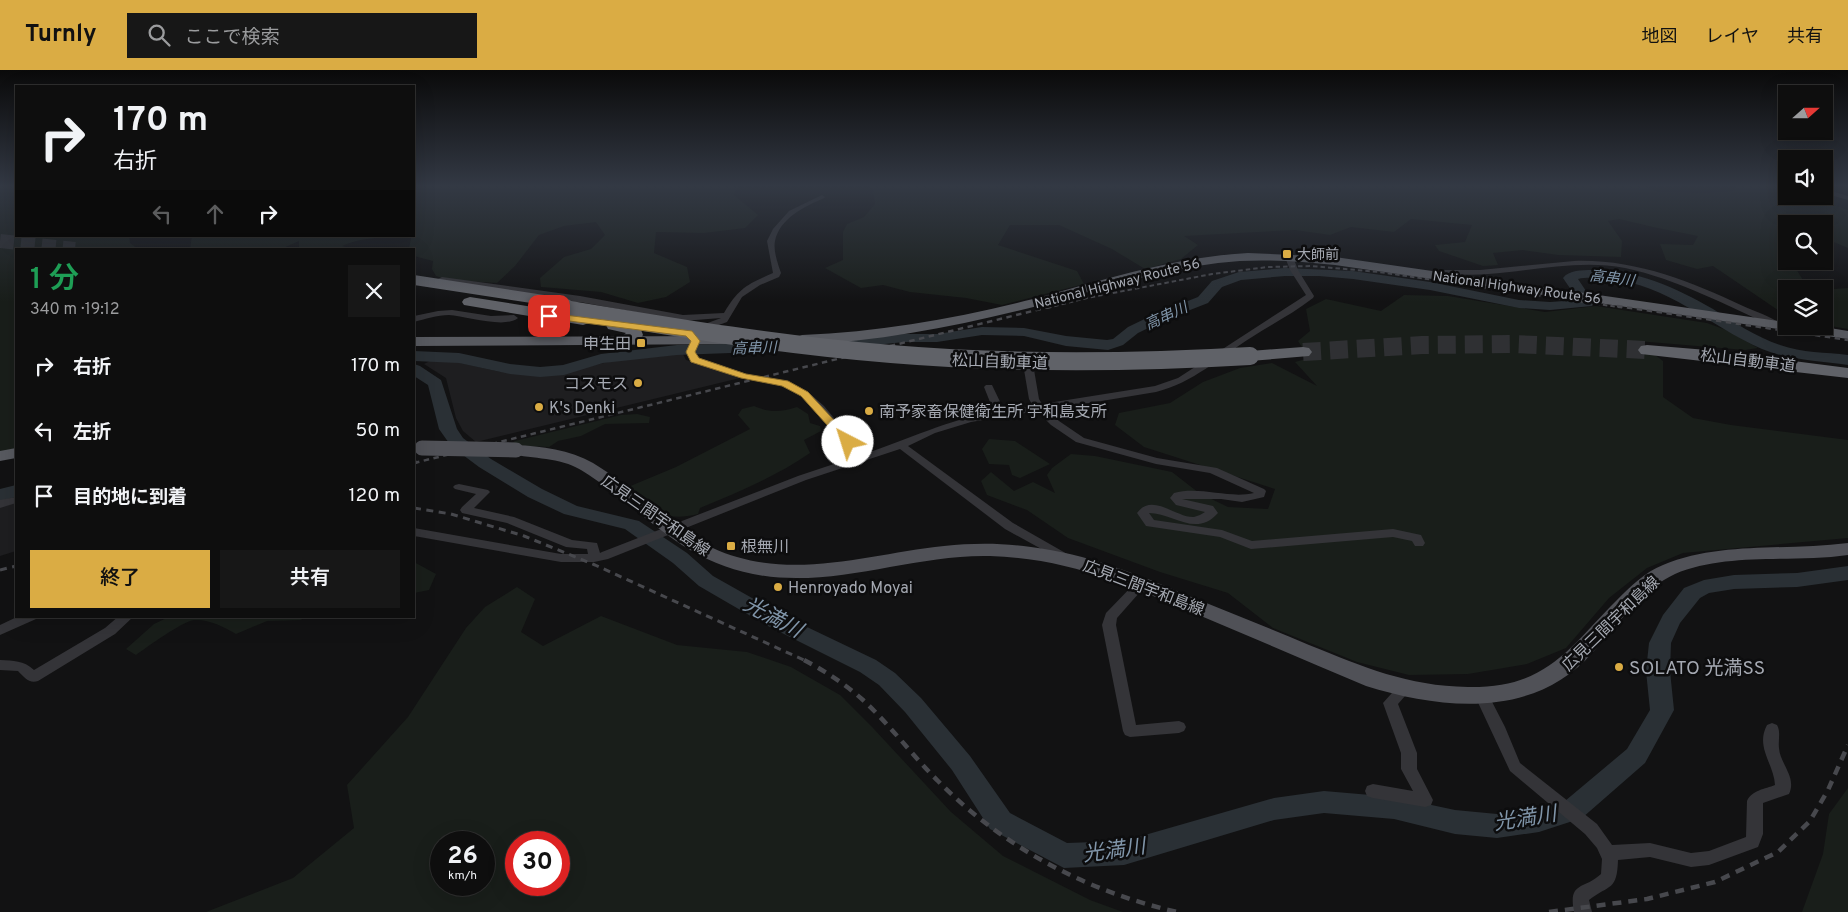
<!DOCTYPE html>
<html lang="ja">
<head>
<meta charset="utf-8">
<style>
	:root { --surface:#0e0e0e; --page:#171717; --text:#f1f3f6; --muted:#9b9c9e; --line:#2e2e2e; --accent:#daac44 }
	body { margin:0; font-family:Overpass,"Noto Sans JP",sans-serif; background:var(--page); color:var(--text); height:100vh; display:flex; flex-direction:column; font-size:19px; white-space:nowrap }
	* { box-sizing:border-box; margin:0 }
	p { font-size:16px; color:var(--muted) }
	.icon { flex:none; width:28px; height:28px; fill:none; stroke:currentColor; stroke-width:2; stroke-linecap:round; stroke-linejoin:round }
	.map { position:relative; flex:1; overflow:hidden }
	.panel { position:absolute; left:15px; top:178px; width:400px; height:370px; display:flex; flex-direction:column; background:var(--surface); border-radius:0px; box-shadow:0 5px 20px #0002,0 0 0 1px var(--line) }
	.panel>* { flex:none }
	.top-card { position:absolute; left:15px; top:15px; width:400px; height:152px; border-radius:0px; box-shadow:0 5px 20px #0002,0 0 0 1px var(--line); background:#0e0e0e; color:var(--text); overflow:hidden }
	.needle { width:32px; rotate:69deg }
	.controls { position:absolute; left:1778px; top:15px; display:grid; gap:10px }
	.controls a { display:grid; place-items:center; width:55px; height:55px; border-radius:0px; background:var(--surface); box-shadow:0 5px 20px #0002,0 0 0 1px var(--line); font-size:25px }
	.speed { position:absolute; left:430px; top:761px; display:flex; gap:10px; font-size:25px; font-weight:700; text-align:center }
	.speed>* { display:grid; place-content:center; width:65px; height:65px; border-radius:50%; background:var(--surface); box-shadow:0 5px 20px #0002,0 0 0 1px var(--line); line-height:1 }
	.speed small { font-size:12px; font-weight:400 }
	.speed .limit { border:8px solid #d22; background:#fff; color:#111 }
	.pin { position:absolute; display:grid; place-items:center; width:42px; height:42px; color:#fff; margin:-21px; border-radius:10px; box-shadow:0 2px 8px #0006 }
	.me { position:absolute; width:55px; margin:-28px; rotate:320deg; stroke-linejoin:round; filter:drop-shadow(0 0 4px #0008) }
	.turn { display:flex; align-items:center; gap:18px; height:105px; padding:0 15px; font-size:22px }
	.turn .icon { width:65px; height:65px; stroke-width:2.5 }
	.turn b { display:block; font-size:35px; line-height:42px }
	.lanes { display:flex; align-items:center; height:48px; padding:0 15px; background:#0003; justify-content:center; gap:25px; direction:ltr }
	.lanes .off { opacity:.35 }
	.round { display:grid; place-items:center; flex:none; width:52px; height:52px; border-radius:0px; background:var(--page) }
	.headline { display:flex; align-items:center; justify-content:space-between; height:85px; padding:0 15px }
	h1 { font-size:30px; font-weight:600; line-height:38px; color:#1e9e55 }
	.button { display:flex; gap:10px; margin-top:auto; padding:10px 15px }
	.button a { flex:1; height:58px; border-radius:0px; background:var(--accent); color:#111; font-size:20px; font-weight:600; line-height:58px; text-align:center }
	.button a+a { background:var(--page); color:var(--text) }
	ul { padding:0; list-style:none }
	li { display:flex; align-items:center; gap:15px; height:65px; padding:0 15px }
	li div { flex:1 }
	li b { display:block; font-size:19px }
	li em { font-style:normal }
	header { display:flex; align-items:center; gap:30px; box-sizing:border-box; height:70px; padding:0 25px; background:var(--accent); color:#111 }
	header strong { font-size:24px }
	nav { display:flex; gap:28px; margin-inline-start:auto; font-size:18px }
	.search { width:350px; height:45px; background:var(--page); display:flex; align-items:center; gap:12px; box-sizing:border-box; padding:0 18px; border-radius:0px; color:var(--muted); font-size:19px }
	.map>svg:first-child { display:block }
</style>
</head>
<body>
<header>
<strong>Turnly</strong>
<div class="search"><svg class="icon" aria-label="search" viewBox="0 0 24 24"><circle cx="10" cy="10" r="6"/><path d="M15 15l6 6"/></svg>ここで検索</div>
<nav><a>地図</a><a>レイヤ</a><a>共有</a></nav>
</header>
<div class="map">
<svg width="1848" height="842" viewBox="0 0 1848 842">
	<rect width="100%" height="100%" fill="#121213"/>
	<g fill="#1e1e20">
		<path d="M683 284 686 290 740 308 476 372 463 361 456 348 446 308 424 294 432 290 451 291 501 302 553 305 612 291Z"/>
		<path d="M16 432V481L0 486V436Z"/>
	</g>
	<g fill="#191e1a" fill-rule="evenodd">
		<path d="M0 115H16V166H129L130 173 138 179H16V378L0 383Z"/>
		<path d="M414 115H739L734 125 758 145 745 158 704 163 656 162 654 183 687 197 690 212 666 227 638 233 601 222 541 217 540 208 564 187 591 179 605 165 596 152 564 156 539 165 515 196 497 213 449 210 436 206 432 199 433 191 414 186V179H409L411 168C387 167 364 166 342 176L353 179H299V171L281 179H190L192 166H414Z"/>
		<path d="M868 115H1643L1658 122 1706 123 1734 121 1736 115H1773L1786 119V126H1808L1848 140V178L1824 168V154H1786V191H1791L1803 210 1834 219 1848 218V259L1824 255V219H1786L1785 245 1713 196 1697 199 1666 190 1660 174 1693 175 1698 166 1653 157 1619 149 1608 151 1622 171 1621 187 1558 185 1523 180 1493 183 1498 195 1483 196 1439 181 1435 175 1465 172 1472 155 1411 149 1394 162 1351 157 1330 165 1295 160 1184 166 1198 175 1181 189 1145 199 1112 179 1059 155H1010L998 175 1077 201 1084 214 1002 235 966 228 910 222 883 215 861 218 825 198 843 190V162L847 154 864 147 875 134 873 119Z"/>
		<path d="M1404 225 1448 226 1545 242 1596 236 1707 253 1729 261 1758 278 1745 280 1637 271 1663 291V327L1693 348 1731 355 1848 370V468L1683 483 1647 498 1609 528 1566 578 1527 594 1468 604 1409 605 1357 592 1273 558 1228 523 1160 502 1068 468 1027 440 987 425 981 411 991 402 1014 421 1033 412 1055 423 1047 405 1052 398 1071 384 1095 386 1172 402 1199 423 1228 437 1268 439 1275 419 1144 377 1115 355 1119 343 1170 333 1203 312 1240 298 1272 293 1317 316 1295 292 1309 288 1298 271 1310 261 1306 239 1326 229 1381 241Z"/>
		<path d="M754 336C770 343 781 342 797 337L808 344 810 353 820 356 821 361 804 370 810 383C777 406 738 422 700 438L698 444C662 453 654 439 628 417L676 397 750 359 738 345 742 339Z"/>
		<path d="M637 344 650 347 649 353 605 354 581 366 558 371 549 377 509 375 515 371 621 345Z"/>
		<path d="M989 369 1015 371 1050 394 1020 408 1012 405 1009 395 989 394 982 379Z"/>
		<path d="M414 492 436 504 429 520 414 523Z"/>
		<path d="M517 517 535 529 521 562 543 576 601 546 677 575 747 582 791 597 840 625 873 658 951 742 1003 786 1090 830 1123 842H206L293 808 354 758 347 715 408 647 466 558 485 537ZM484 772V815H441V772ZM559 772V815H516V772Z"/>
		<path d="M171 546H309L300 550 267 551 236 564C224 557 209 549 194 550 183 551 147 577 136 585L126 579 154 554Z"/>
		<path d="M1848 718V842H1802L1823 784 1829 744Z"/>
	</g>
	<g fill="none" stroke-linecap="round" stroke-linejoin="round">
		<g fill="#2a3035" fill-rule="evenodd">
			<path d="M1285 198 1353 201 1430 212 1519 230 1550 232 1578 230 1563 208C1569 200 1582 200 1592 200 1637 200 1675 217 1713 239 1734 252 1756 267 1780 275 1802 283 1826 282 1848 285V295C1819 291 1789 290 1762 279 1709 256 1668 214 1608 209 1598 208 1587 207 1578 209L1594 233 1592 236 1550 240 1519 238 1430 220 1353 209 1319 206H1285L1241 210 1222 217 1208 233 1167 249 1138 263 1123 275 1108 280 1066 276 1024 266 982 265 937 272H904L829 280 824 278 821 275 824 272 829 270 904 264H937L982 257 1024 258 1066 266 1107 270 1113 269 1128 257 1157 243 1198 227 1212 211 1239 202Z"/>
			<path d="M779 273 784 275 787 278 784 281 677 285 603 293 564 305 540 307 510 304 459 293 414 291V281L459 283 510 294 540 297 563 295 601 284 677 275Z"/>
			<path d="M414 294 420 296 441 310 457 359 463 368 491 389 542 419 577 436 639 451 687 483 713 506 784 546 876 590 895 603 921 628 970 686 1010 743 1067 773 1124 771 1274 728 1324 721 1394 727 1455 740 1497 744 1539 738 1565 731 1627 679 1650 640 1646 601 1649 573 1663 545 1684 518 1704 510 1734 505 1797 503 1848 496V510L1797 517 1734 519 1709 523 1700 528 1680 553 1671 573 1670 601 1674 640 1645 693 1582 748 1539 762 1497 768 1455 764 1394 749 1324 743 1274 750 1124 795 1064 798 990 759 952 700 905 642 879 615 860 602 768 556 699 516 673 493 625 459 564 444 528 427 479 397 451 376 439 359 428 315 414 306Z"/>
			<path d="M16 415V427L0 431V419Z"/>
		</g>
		<path stroke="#2f3033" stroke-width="14" stroke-dasharray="14 7" stroke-linecap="butt" d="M0 171 75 179"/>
		<path stroke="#2f3033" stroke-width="18" stroke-dasharray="18 9" stroke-linecap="butt" d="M1303 282 1422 275 1513 274 1647 280"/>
		<g fill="#343438" fill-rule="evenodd">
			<path d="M1824 119 1848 126V130L1824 123Z"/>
			<path d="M822 125 825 127 824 128C804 137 780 148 775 171 773 181 778 194 781 203L779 207 760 215 742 227 727 252 700 262 696 259 697 257 721 248 683 251 580 232H565L442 211 438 209 442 207 580 226 683 245 724 243C739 218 746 215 773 203L767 171 773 159 789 141Z"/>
			<path d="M1286 185 1293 187 1298 200 1314 226 1313 228C1294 243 1272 254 1252 267 1220 287 1193 313 1156 322L1047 340 1059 351 1084 368 1157 388 1217 398 1264 419 1266 421 1264 427 1242 432 1221 429H1182L1213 436 1218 443C1196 468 1173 443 1149 443L1154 450 1222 460 1252 471 1393 459 1421 465 1425 473 1423 476H1415L1412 471 1393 467 1251 479 1220 467 1146 456 1137 443C1152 422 1176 448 1194 447 1198 446 1202 444 1205 442L1176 435 1170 428 1174 423C1200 416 1229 429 1254 423L1210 403 1156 394 1076 372 1051 355 1037 341 971 352 935 363 908 376 1013 453 1069 485 1071 488 1069 491 1065 492 1005 459 900 379 806 410 608 489 594 492H561L414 466V458L561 484H588L587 479 566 477 507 453 462 443 460 440 462 437 476 424 455 419 453 417 455 415 459 414 488 420 490 422 474 438 514 447 572 470 597 473 600 483 602 482 798 406 855 387 816 340 802 326 782 316 741 308 692 292 686 282 693 269H699L701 271 696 282 699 288 746 304 788 312 808 322 824 336 864 384C909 369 947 350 994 342L984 317 986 315H992L1004 340 1033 336 1029 329 1022 288 1027 285 1032 288 1039 329 1042 334 1155 316 1178 308 1306 225 1290 200 1285 187Z"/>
			<path d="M1574 191C1635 189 1689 211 1743 236 1755 242 1772 246 1781 255L1780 257H1774C1726 235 1677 209 1625 198 1580 189 1533 201 1488 204 1468 206 1447 203 1427 205L1423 203 1435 200H1480Z"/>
			<path d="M452 240 491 246 514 245 518 248C505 259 466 246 449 245 437 245 425 249 414 252V246L438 241Z"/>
			<path d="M16 427V433L0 438V430Z"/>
			<path d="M1141 510 1145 511 1147 514 1117 548 1116 555 1136 655 1179 651 1184 653 1186 657 1184 661 1179 663 1130 667 1125 665 1123 661 1102 555 1106 543 1137 511Z"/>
			<path d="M19 546H37L36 549 0 565V555Z"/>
			<path d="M119 546H134L115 564 38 611C29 614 24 607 18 601L0 600V590C14 591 23 590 34 600L105 558Z"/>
			<path d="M1405 613 1410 614 1412 618 1398 634 1417 683V699L1433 730 1431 735 1425 737 1373 728 1367 726 1365 721 1367 716 1373 714 1413 721 1401 699V683L1383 633 1400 614Z"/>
			<path d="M1481 619 1486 620 1488 624 1505 657 1520 693 1597 754 1612 775 1650 773 1691 783 1709 781 1746 767 1747 731C1752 720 1765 719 1775 715 1774 694 1755 677 1767 655L1772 653 1777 655C1781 662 1778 670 1779 678 1780 694 1797 707 1789 724L1763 733V764L1758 777 1709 795 1691 797 1650 787 1618 790C1617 821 1610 814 1589 830L1592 842H1574C1568 811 1584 820 1601 804L1602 789 1597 778 1585 764 1510 701 1474 624 1476 620Z"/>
		</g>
		<path fill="#505157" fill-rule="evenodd" d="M516 375C541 376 570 380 593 393 642 422 680 471 737 487 805 507 876 483 944 476 973 473 1002 473 1031 477 1087 484 1137 504 1189 526 1229 542 1269 558 1309 575 1364 597 1407 616 1468 617 1547 618 1567 580 1617 530 1630 517 1645 502 1663 495 1721 471 1787 481 1848 473V485C1793 493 1726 482 1675 504 1644 518 1615 557 1593 582 1535 649 1443 640 1366 616 1311 593 1256 569 1201 546 1127 515 1072 489 990 486 911 484 832 520 753 504 675 488 643 438 581 400 559 387 534 389 510 384L508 380 510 376Z"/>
		<g fill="#585a60" fill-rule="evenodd">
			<path d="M1248 183 1335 187 1786 252V256H1818L1848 261V269L1335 195C1296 191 1257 188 1218 193 1158 200 1099 220 1041 235 962 255 883 271 802 275L797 273 794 270 797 267 802 265C881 262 957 248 1033 229 1104 210 1174 187 1248 183Z"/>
			<path d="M730 266 735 268 738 271 735 274 414 276V267Z"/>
			<path d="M16 378V388L0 391V381Z"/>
		</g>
		<g fill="#606268" fill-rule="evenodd">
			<path d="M414 205 564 228 570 230 572 233 570 236 564 238 414 215Z"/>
			<path d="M470 227 583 245 589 247 591 250 589 253 583 255 464 235 462 232 464 229Z"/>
			<path d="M614 250C626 252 640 252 643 265 638 273 627 278 617 276L614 272 626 263 608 259 606 255 608 251Z"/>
			<path d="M1647 275 1707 280 1848 298V308L1641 284 1638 280 1641 276Z"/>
			<path d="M1303 277 1309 278 1312 282 1309 286 1250 291 1244 290 1241 286 1244 282 1250 281Z"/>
		</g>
		<path stroke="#47484d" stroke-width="2" stroke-dasharray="4.5 3" stroke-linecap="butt" d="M1047 238 1087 228 1212 204 1268 197 1311 196 1379 202 1625 238"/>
		<g stroke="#47484d" stroke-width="2.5" stroke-dasharray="5.5 4.5" stroke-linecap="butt">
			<path d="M1617 236 1848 270"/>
			<path d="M414 393 1053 236"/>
		</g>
		<g stroke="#47484d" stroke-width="3" stroke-dasharray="7 5.5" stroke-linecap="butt">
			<path d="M414 393 417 392"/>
			<path d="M414 438 451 444 524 466 595 495 806 591"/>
			<path d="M0 500 16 496"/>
		</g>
		<g stroke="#47484d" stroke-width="4.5" stroke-dasharray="9 7" stroke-linecap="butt">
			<path d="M804 590C825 601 845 614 863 630 890 655 912 685 938 711 1004 778 1086 821 1177 842"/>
			<path d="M1549 842 1647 829 1715 812 1778 782 1810 751 1828 720 1848 675"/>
		</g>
		<path stroke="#505157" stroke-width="15" d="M422 378 516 380"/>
		<path stroke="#606268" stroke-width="14" d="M538 235 555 238"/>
		<path stroke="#606268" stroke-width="18" d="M547 236C661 255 776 275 891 284 1011 294 1130 293 1250 286"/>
	</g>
	<linearGradient id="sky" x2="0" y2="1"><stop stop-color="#0a0a0a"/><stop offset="0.5" stop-color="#333944"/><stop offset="1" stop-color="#333944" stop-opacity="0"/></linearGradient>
	<rect width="1848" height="232" fill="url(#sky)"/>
	<path fill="#daac44" stroke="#8e702c" d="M549 243 692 261 700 271 695 282 699 288 746 304 788 311 808 322 854 372 848 375 844 374 801 326 782 316 741 308 691 292 686 282 691 271 686 266 546 248 545 246Z"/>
	<g fill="#daac44" stroke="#0d0d0e" stroke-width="2">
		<rect x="1282" y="179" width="10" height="10" rx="2.5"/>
		<rect x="636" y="268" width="10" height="10" rx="2.5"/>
		<circle cx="638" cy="313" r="5"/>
		<circle cx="539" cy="337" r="5"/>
		<circle cx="869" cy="341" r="5"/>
		<rect x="726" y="471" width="10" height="10" rx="2.5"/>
		<circle cx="778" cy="517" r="5"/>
		<circle cx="1619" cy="597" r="5"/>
	</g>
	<g text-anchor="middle" stroke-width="5" stroke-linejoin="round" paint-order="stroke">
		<g font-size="14" fill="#a5a9b2" stroke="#0d0d0e" text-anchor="start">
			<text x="1297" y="189">大師前</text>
		</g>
		<g font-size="14" fill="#a5a9b2" stroke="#0d0d0e">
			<text transform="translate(1117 213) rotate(-14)" y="5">National Highway Route 56</text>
			<text transform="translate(1517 217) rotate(8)" y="5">National Highway Route 56</text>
		</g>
		<g font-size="15" font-style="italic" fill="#8095a9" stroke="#0d0d0e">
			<text transform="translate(1612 208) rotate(7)" y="5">高串川</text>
			<text transform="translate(1166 246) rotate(-25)" y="5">高串川</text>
			<text transform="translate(754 278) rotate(-2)" y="5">高串川</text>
		</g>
		<g font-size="16" fill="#a5a9b2" stroke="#0d0d0e" text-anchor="start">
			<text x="631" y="279" text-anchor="end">申生田</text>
			<text x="628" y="319" text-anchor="end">コスモス</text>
			<text x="549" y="343">K's Denki</text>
			<text x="879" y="347">南予家畜保健衛生所 宇和島支所</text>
			<text x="741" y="482">根無川</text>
			<text x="788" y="523">Henroyado Moyai</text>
		</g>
		<g font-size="16" fill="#a5a9b2" stroke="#0d0d0e">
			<text transform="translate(1748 290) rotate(7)" y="6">松山自動車道</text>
			<text transform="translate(1000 291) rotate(2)" y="6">松山自動車道</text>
			<text transform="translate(656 445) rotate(35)" y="6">広見三間宇和島線</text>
			<text transform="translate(1144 517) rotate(21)" y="6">広見三間宇和島線</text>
			<text transform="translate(1610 553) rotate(-44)" y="6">広見三間宇和島線</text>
		</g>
		<g font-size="19" fill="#a5a9b2" stroke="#0d0d0e" text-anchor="start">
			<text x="1629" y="604">SOLATO 光満SS</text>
		</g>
		<g font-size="21" font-style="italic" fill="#8095a9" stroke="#0d0d0e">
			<text transform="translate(773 547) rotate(28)" y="7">光満川</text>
			<text transform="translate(1525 748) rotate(-9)" y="7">光満川</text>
			<text transform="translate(1114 780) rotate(-8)" y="7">光満川</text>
		</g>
	</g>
</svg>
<div class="controls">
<a><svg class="needle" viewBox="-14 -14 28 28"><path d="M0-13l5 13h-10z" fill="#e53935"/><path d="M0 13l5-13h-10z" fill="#9b9c9e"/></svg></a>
<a><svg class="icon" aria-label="sound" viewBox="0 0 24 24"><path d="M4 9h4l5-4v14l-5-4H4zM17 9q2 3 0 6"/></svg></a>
<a><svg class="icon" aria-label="search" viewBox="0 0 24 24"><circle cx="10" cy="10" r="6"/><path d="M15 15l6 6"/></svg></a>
<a><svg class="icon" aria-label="layers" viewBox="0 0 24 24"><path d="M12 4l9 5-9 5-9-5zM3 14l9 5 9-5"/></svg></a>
</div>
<div class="speed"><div>26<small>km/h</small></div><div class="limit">30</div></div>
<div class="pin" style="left:549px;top:246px;background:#d93025"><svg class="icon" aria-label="arrive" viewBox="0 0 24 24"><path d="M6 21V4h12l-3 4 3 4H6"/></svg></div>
<svg class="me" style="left:848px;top:372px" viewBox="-20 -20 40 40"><circle r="19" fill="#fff"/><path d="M0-13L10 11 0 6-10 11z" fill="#daac44"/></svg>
<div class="top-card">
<div class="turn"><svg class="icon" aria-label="right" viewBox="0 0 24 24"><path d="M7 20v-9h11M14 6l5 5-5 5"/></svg><div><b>170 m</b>右折</div></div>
<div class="lanes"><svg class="icon off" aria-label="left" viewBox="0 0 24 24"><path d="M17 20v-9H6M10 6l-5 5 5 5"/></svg><svg class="icon off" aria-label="ahead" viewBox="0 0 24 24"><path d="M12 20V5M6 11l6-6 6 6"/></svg><svg class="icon" aria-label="right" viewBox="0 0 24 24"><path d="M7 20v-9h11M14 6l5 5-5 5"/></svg></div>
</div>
<section class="panel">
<div class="headline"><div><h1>1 分</h1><p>340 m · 19:12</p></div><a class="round"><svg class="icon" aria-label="close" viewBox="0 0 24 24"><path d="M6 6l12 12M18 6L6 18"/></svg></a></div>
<ul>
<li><svg class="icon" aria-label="right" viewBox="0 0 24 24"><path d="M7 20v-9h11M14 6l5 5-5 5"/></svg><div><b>右折</b></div><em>170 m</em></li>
<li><svg class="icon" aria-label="left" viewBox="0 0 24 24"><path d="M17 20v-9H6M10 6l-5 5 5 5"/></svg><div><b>左折</b></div><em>50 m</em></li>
<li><svg class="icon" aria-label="arrive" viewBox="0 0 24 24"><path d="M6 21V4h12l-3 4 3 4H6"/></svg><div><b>目的地に到着</b></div><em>120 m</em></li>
</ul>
<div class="button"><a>終了</a><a>共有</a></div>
</section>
</div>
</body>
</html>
